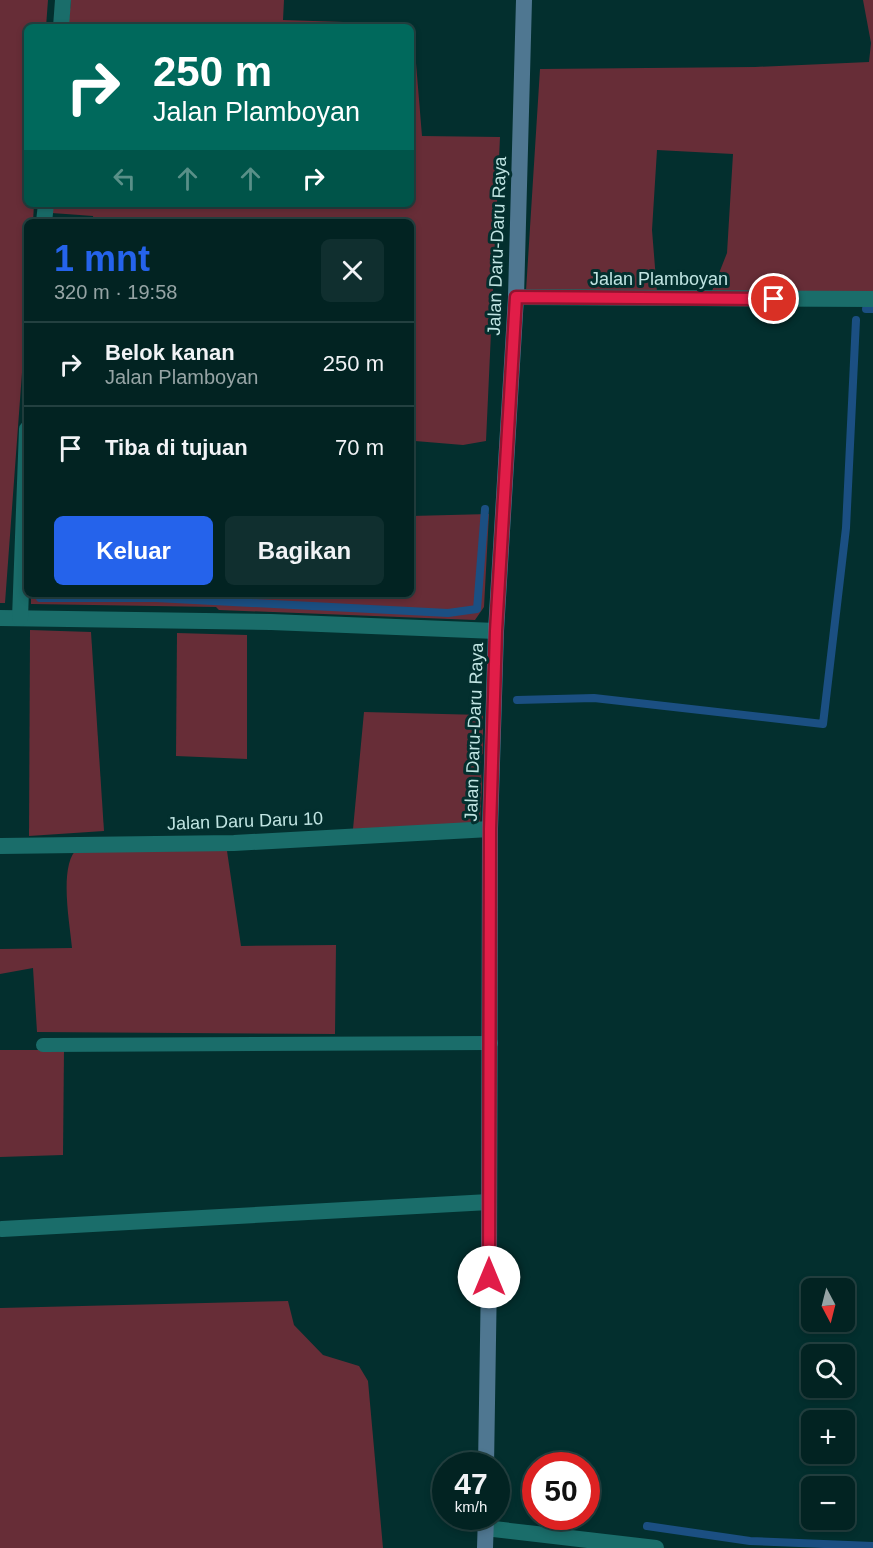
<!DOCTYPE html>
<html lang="id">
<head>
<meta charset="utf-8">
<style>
	:root { --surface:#022322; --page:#102f2f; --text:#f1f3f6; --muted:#96a4a5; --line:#234040; --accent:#2563eb }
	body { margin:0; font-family:Helvetica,sans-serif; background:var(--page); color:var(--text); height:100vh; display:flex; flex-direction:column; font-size:22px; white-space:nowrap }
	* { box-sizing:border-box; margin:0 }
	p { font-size:20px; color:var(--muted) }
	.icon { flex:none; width:33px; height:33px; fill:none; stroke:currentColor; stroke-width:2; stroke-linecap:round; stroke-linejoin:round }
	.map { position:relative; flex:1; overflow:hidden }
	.drawer { position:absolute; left:24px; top:219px; width:390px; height:378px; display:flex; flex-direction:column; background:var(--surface); border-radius:9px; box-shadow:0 3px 9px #0003,0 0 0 2px var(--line) }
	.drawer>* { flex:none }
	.hud { position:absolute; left:24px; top:24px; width:390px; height:183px; border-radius:9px; box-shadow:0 3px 9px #0003,0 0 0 2px var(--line); background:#00695c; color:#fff; overflow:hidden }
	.needle { width:39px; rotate:173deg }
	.tools { position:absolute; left:801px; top:1278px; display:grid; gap:12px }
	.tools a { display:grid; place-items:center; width:54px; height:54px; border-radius:9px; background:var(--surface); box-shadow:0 3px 9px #0003,0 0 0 2px var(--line); font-size:30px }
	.speed { position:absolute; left:432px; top:1452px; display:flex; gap:12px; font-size:30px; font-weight:700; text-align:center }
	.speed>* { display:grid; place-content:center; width:78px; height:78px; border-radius:50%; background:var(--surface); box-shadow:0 3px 9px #0003,0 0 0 2px var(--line); line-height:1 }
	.speed small { font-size:15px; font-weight:400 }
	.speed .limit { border:9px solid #d22; background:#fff; color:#111 }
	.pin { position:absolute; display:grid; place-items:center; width:51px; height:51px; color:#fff; margin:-26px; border:3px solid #fff; border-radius:50%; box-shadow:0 2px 6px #0007 }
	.me { position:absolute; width:66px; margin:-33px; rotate:0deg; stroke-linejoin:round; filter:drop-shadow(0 0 4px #0008) }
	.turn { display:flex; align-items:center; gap:21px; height:126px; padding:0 30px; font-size:27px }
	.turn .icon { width:78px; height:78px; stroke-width:2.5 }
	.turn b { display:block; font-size:42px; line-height:51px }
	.lanes { display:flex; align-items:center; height:57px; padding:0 30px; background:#0003; justify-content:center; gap:30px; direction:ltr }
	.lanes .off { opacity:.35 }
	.round { display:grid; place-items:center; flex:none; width:63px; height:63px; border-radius:9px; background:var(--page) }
	.summary { display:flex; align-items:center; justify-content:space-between; height:102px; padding:0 30px }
	h1 { font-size:36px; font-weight:600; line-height:45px; color:var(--accent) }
	.cta { display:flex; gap:12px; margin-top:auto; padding:12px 30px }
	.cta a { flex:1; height:69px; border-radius:9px; background:var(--accent); color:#fff; font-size:24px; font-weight:600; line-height:69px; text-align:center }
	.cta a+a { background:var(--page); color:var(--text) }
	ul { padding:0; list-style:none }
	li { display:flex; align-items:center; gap:18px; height:84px; padding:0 30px; border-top:2px solid var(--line) }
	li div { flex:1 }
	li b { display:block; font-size:22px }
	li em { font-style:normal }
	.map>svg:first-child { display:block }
</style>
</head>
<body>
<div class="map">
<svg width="873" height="1548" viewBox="0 0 873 1548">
	<rect width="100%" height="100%" fill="#032f2e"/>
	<g fill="#672d37">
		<path d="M0 0H48L46 27H27V204H34L33 222H27V305L5 603H0Z"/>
		<path d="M71 0H284L283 20 344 22 345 27H68Z"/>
		<path d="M863 0H873V291L710 296 727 253 733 154 657 150 652 230 657 292 526 291 540 69 755 67 869 62 871 43Z"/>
		<path d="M411 63H416L422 136 500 137 486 441 463 445 415 441 413 384 411 383V222H94L93 216 52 213 53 204H411Z"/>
		<path d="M489 514 484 607 475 620 219 610 216 607 31 604V594H216L217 598 218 594H411V516Z"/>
		<path d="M30 630 91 632 104 831 29 836Z"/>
		<path d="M177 633 247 635V759L176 756Z"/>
		<path d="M364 712 483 715V753L480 758 482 785 480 823 353 829Z"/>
		<path d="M78 848 227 851 241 946 336 945 335 1034 37 1032 33 968 0 974V949L72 948C70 924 58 864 78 848Z"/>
		<path d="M0 1050H64L63 1155 0 1157Z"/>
		<path d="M288 1301 294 1325 323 1355 359 1366 368 1381 383 1548H0V1308Z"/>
	</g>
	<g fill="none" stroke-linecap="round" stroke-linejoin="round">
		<g stroke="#1b4f82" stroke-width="8">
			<path d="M866 309H873"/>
			<path d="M40 598H156L448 613 477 609 485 509"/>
			<path d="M517 700 594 698 823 724 846 528 856 320"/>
			<path d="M647 1526 750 1541 873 1546"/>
		</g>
		<path stroke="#1a6d6a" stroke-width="14" d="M43 1045 491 1043"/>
		<g stroke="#1a6d6a" stroke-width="16">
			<path d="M61 27 63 0"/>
			<path d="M44 222 46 204"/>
			<path d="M516 297 873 299"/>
			<path d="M0 618 271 622 496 631"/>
			<path d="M20 618 27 429"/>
			<path d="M0 846 234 843 490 829"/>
			<path d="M2 1229 489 1202"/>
		</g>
		<path stroke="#1a6d6a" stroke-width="16" d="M485 1528 656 1548"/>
		<g stroke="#4f7791" stroke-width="16">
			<path d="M486 1466 489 1277 490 829 496 631 516 297 524 0"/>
			<path d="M485 1548 486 1516"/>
		</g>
	</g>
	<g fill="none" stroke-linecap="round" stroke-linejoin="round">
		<defs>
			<path id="route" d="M489 1277 490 829 496 631 516 297 774 299"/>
		</defs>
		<use href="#route" stroke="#92132f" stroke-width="15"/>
		<use href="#route" stroke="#e11d48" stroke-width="10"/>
	</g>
	<g text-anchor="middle" stroke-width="6" stroke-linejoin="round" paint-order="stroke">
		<g font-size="18" fill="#c0e4e2" stroke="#032f2e">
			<text transform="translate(497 246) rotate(-88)" y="6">Jalan Daru-Daru Raya</text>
			<text x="659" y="285">Jalan Plamboyan</text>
			<text transform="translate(474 732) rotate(-88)" y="6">Jalan Daru-Daru Raya</text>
			<text transform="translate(245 821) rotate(-2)" y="6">Jalan Daru Daru 10</text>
		</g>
	</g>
</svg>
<div class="tools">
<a><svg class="needle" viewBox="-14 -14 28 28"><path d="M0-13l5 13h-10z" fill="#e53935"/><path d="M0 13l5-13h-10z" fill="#96a4a5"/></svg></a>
<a><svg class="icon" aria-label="search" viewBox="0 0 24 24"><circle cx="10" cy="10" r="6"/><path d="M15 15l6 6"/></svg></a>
<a>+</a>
<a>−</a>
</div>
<div class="speed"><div>47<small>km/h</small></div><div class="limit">50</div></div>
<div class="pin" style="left:774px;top:299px;background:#d93025"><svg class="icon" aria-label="arrive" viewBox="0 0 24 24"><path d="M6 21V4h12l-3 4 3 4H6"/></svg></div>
<svg class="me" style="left:489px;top:1277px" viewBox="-20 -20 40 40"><circle r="19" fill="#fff"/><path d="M0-13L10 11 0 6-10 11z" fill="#e11d48"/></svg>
<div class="hud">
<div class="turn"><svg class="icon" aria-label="right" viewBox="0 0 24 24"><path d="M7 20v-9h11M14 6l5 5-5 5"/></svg><div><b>250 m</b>Jalan Plamboyan</div></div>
<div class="lanes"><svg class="icon off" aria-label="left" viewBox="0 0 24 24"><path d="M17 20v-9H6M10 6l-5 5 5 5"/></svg><svg class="icon off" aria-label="ahead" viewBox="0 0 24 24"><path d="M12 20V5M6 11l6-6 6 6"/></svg><svg class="icon off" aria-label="ahead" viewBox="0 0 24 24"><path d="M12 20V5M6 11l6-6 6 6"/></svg><svg class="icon" aria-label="right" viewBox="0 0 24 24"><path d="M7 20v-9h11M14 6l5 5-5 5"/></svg></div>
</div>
<section class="drawer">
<div class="summary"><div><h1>1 mnt</h1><p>320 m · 19:58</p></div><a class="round"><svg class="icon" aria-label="close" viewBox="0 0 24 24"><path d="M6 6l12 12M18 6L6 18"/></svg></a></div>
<ul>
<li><svg class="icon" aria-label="right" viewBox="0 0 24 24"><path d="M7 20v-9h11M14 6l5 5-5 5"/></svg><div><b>Belok kanan</b><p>Jalan Plamboyan</p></div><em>250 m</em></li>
<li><svg class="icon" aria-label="arrive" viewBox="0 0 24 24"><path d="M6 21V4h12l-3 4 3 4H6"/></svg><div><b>Tiba di tujuan</b></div><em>70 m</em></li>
</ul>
<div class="cta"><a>Keluar</a><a>Bagikan</a></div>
</section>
</div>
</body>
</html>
